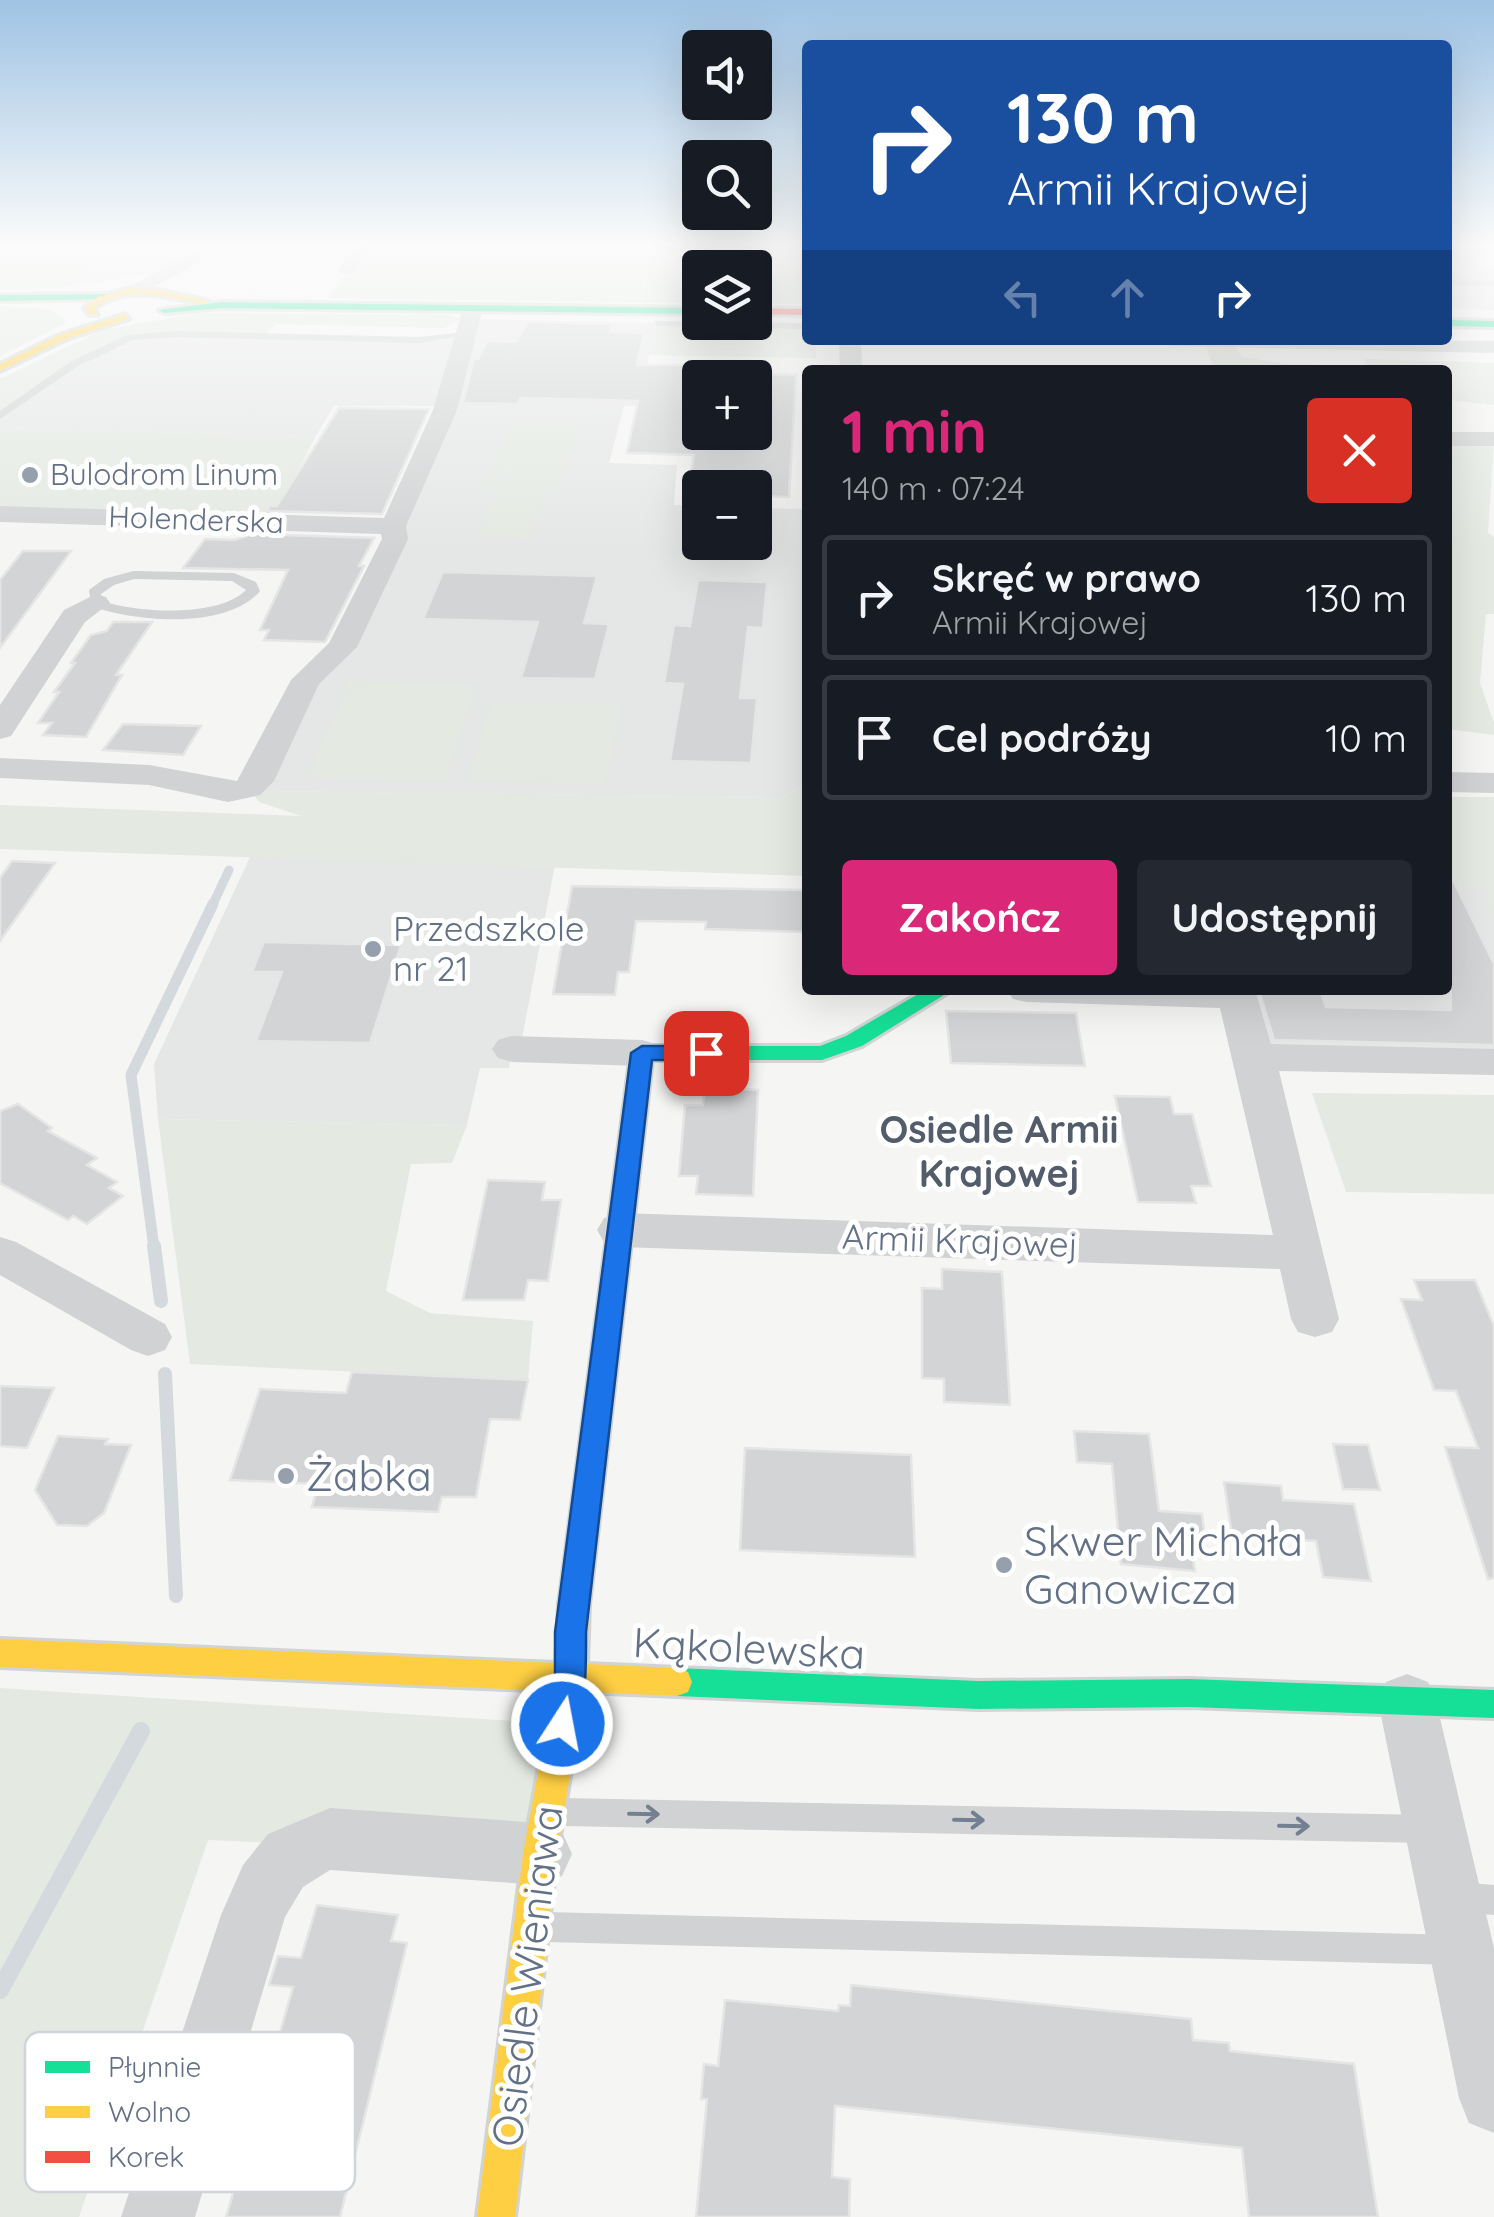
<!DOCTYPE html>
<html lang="pl">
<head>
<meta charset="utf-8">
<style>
	:root { --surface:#171b24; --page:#242831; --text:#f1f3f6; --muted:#9ea1a6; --line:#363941; --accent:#db2777 }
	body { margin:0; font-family:Quicksand,sans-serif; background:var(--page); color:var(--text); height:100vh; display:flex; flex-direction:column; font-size:38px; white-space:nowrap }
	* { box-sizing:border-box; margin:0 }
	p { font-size:32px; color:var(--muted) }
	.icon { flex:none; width:55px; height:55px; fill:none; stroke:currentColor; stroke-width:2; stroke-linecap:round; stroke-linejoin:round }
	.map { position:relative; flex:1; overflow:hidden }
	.drawer { position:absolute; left:802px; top:365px; width:650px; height:630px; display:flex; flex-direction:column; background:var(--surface); border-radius:10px; box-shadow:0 10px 40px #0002 }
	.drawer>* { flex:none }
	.top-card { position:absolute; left:802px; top:40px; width:650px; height:305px; border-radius:10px; box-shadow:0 10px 40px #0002; background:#1a4fa0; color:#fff; overflow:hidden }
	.controls { position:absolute; left:682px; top:30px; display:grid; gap:20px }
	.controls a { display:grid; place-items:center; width:90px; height:90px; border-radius:10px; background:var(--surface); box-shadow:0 10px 40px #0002; font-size:50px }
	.pin { position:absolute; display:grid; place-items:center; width:85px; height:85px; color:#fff; margin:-42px; border-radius:20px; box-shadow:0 5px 15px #0006 }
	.me { position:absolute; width:110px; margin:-55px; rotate:11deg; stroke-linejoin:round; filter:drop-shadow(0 0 8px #0008) }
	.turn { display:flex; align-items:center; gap:35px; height:210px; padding:0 40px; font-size:45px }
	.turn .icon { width:130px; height:130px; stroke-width:2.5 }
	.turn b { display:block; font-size:70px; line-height:85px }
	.lanes { display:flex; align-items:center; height:95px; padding:0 40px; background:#0003; justify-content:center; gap:50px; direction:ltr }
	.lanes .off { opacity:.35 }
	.round { display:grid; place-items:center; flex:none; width:105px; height:105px; border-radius:10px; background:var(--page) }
	.head { display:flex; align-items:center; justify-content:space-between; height:170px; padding:0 40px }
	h1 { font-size:60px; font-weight:700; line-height:75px; color:var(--accent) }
	.primary-button { display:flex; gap:20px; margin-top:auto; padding:20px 40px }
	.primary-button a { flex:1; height:115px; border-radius:10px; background:var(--accent); color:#fff; font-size:40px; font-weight:700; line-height:115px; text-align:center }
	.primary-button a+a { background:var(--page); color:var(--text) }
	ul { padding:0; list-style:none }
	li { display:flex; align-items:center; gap:30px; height:125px; margin:0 20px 15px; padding:0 20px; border:5px solid var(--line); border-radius:10px }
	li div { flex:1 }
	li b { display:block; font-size:38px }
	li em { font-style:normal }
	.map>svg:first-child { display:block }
</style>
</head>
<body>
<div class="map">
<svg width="1494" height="2217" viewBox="0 0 1494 2217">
	<rect width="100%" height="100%" fill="#f5f6f4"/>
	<g fill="#e5e6e6">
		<path d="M113 244H210L176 268 68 287Z"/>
		<path d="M1448 244H1455L1481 268H1494V310L1448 309Z"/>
		<path d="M470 319 657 323 637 405 624 406 609 463 677 465 674 505 700 506V542H755V508L807 509V784L781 797 248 791 342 647 445 406H334L316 436 0 428V416L37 388 120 341 154 334 442 340 464 335Z"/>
		<path d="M250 857 556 859 522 1039H514L509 1068H480L467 1125 158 1119 154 1064Z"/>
		<path d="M1448 887H1487L1494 904V1062L1255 1057 1236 996 1027 990H1448Z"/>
	</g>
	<g fill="#e4e9e2">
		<path d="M0 244H113L68 287 0 290Z"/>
		<path d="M365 244H807V304L755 303V268H700V303L329 298Z"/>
		<path d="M0 307 48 309 66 319 64 324 0 356Z"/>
		<path d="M200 313 451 315 460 319 444 328 276 324 264 336 131 337 74 364 0 416V379L102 330Z"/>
		<path d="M657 323 807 326 808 340H816V358L649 355Z"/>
		<path d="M1204 343 1233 345 1243 357 1287 364 1368 366 1364 359 1494 363V405L1448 400V370H1215Z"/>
		<path d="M512 419 580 421 563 475 490 473Z"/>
		<path d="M0 428 316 436 271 522 0 516Z"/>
		<path d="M1448 439H1494L1488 533 1494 537V614H1486L1480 683 1494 723V735L1448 729Z"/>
		<path d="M488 476 561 477 556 494 481 493Z"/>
		<path d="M495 496 543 497 528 538 478 537Z"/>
		<path d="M350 681 477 684 445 781 307 778Z"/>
		<path d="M492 702 621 705 605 784 468 781Z"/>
		<path d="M807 784V876L0 849V805L301 816 259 802 254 795 263 791 781 797Z"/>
		<path d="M1448 797H1494V915L1488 909 1487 887H1448Z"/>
		<path d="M1312 1093 1494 1095V1194L1346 1192Z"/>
		<path d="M158 1119 467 1125 452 1163 411 1164 386 1291 430 1313 533 1321 528 1380 190 1364Z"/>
		<path d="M0 1688 562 1724 540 1854 208 1840 79 2217H0Z"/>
	</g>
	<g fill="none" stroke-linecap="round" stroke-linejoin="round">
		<path stroke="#d3d9dd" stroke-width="9" d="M212 906 229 870"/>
		<path stroke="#d3d9dd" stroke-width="11" d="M154 1248 131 1075 213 904"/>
		<g stroke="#d3d9dd" stroke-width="14">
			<path d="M154 1246 161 1301"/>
			<path d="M165 1374 176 1596"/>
		</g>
		<path stroke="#d3d9dd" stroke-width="18" d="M0 1990 141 1731"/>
	</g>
	<g fill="#d3d4d5" stroke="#e4e5e4" stroke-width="2.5">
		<path d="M527 322 613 324 610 332 644 333 637 365H700V440L757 441 764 374 796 375 789 497 755 496V488H700V495H687L694 455 627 453 638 401 520 398 518 404 463 403 474 359H478L487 341 516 342Z"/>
		<path d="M339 408 429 409 382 514 267 511 270 506H277Z"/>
		<path d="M252 534 374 538 359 566H364L325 642 264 640 269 630H260L288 570 183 568 205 539 235 540Z"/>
		<path d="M23 551H71L0 648V580Z"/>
		<path d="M443 572 597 576 584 623 609 624 595 679 521 678 538 622 423 619Z"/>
		<path d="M698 580 767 582 763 628 748 627 740 698H757L751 763 670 761 683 684 664 683 674 625 690 626Z"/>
		<path d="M113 622H152L116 675H122L86 737 43 735 52 723H38L59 692H54L75 663H71L91 635 107 631Z"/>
		<path d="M123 724 201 726 183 755 103 750Z"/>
		<path d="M12 861 55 863 0 941V878Z"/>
		<path d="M1448 870 1494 964V1045L1274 1040 1259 990H1320L1326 1007 1451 1010Z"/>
		<path d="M572 886 801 890 808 894V932L705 929 706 922 636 921 629 972H618L615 995 553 994Z"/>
		<path d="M264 942 401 945 370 1043 256 1041 282 972H252Z"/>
		<path d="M946 1011 1076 1013 1085 1066 951 1063Z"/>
		<path d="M705 1088 758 1090 753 1196 696 1194 698 1176H679L685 1105H703Z"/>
		<path d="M1115 1096 1170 1097 1174 1114H1192L1211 1186H1191L1196 1203 1138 1202Z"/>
		<path d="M18 1104 52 1128 48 1131 97 1158 87 1165 117 1182 109 1188 123 1196 87 1224 73 1216 68 1220 0 1183V1111Z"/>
		<path d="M488 1180 545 1182 542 1200H561L548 1281 528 1280 524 1300H463Z"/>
		<path d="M942 1269 1002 1272 1010 1405 944 1402V1379L922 1378V1288L942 1289Z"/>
		<path d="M1414 1280H1475L1494 1326V1578L1488 1579 1445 1447 1478 1448 1456 1391 1434 1390 1401 1299 1422 1300Z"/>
		<path d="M352 1372 528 1380 520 1420 490 1419 476 1497H442L438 1512 312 1507 318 1484 230 1480 260 1389 346 1393Z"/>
		<path d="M0 1386 54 1388 27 1448 0 1446Z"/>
		<path d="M1074 1431 1149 1434 1159 1511 1202 1514 1207 1555 1192 1554 1195 1571 1121 1564 1112 1464 1077 1462Z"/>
		<path d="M58 1436 108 1439 105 1444 131 1445 104 1513 87 1526 57 1525 35 1490Z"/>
		<path d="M1333 1444 1368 1445 1380 1490 1343 1489Z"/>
		<path d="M745 1448 911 1455 915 1557 740 1550Z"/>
		<path d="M1224 1482 1281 1486 1283 1500 1354 1504 1371 1581 1323 1577 1316 1541 1232 1536Z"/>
		<path d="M317 1905 398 1915 391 1941 407 1943 340 2217H226L262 2095 237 2093 246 2062 271 2064 293 1987 269 1985 278 1956 301 1958Z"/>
		<path d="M851 1985 1191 2019 1193 2040 1229 2043 1230 2051 1354 2064 1378 2217H1249L1242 2148 835 2106 832 2177 850 2179 849 2217H696L707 2099H701L704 2064 718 2066 725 2000 838 2011 839 2005 850 2006Z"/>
	</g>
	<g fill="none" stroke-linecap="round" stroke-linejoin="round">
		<defs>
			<g id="fast">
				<path d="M110 294 106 299 0 301V295Z"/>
				<path d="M222 302 700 308V314L222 308 164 313 159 310Z"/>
				<path d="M1448 320 1494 321V327L1448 326Z"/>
				<path d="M925 990H952L862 1046 822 1060H652L589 1605 585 1614 574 1618 563 1614 559 1605 631 1053 642 1046H820L846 1036Z"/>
				<path d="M677 1668 978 1681 1190 1679 1494 1690V1718L1190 1707 978 1709 677 1696 666 1692 662 1682 666 1672Z"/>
			</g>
			<g id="slow">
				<path d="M129 288 159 290 209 301 204 304C168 298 128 284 95 308L98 315H90L84 308 98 297Z"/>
				<path d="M125 314 129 319 67 339 0 371V364L59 335Z"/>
				<path d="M574 1592 585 1596 589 1605 587 1664 677 1668 688 1672 692 1682 688 1692 677 1696 584 1692 557 1854 515 2217H477L523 1854 553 1691 0 1667V1639L556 1663 559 1605 563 1596Z"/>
			</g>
			<path id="jam" d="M755 308 808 309V315L755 314Z"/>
		</defs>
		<use href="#fast" stroke="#d1d4d5" stroke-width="6"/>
		<use href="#slow" stroke="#d1d4d5" stroke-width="6"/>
		<use href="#jam" stroke="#d1d4d5" stroke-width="6"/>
		<g fill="#d1d2d3" fill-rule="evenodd">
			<path d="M1448 279 1494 280V286L1448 285Z"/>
			<path d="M654 321 808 323V329L657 326Z"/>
			<path d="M175 331 419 337 465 332 470 335 419 343 175 337 133 340 78 366 0 419V411L70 362 127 335Z"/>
			<path d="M133 571 234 573 256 582 260 591C227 630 135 622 91 606L89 590 104 579ZM134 579 232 581 246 590C218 618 137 613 102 601L101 594 114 585Z"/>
			<path d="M563 1798 1429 1815 1439 1819 1444 1829 1439 1839 1429 1843 563 1826 553 1822 548 1812 553 1802Z"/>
			<path d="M1458 1882 1494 1885V1915L1458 1912 1447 1908 1443 1897 1447 1886Z"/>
			<path d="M546 1912 1457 1935 1468 1939 1472 1950 1468 1961 1457 1965 546 1942 535 1938 531 1927 535 1916Z"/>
		</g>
		<g fill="#d1d2d3" fill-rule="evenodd">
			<path d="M356 244H374L355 274H341L338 270Z"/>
			<path d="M194 252 201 254V262L138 295 131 297 121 291Z"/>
			<path d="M473 302 483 308 457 410 406 526 408 539 357 647 319 684 274 781 260 795 228 802 149 785 0 778V758L149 765 237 781 291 680 329 643 382 539 381 534 0 522V506L384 518 433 410 463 308Z"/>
			<path d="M839 340H861L862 370H840Z"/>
			<path d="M1159 340 1494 341V353L1170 346Z"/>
			<rect x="1448" y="432" width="46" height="14"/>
			<path d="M96 594 106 597 110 603 85 622 11 736 0 739V705L64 610Z"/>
			<path d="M1448 772 1494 773V793L1448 792Z"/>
			<path d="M1007 990H1255L1271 1044 1494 1049V1075L1279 1071 1339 1319 1332 1332 1315 1337 1298 1332 1291 1319 1280 1269 620 1247 604 1242 597 1230 604 1218 620 1213 1273 1235 1220 1008 1027 1002 1013 999Z"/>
			<path d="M512 1036 642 1040 656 1044 662 1053 656 1062 642 1066 512 1062 498 1058 492 1049 498 1040Z"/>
			<path d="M0 1237 16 1242 165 1324 172 1337 165 1350 148 1356 131 1350 0 1275Z"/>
			<path d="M1407 1674 1428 1682 1436 1701 1494 1948V2133L1469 2123 1459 2098 1378 1701 1386 1682Z"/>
			<path d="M330 1808 540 1823 562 1832 572 1854 562 1876 540 1885 330 1870 303 1887 285 1917 195 2217H121L221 1915 243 1865 268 1834Z"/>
		</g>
		<use href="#fast" fill="#16e098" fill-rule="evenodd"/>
		<use href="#slow" fill="#ffcf43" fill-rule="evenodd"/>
		<use href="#jam" fill="#f24e42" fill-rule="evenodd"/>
	</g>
	<defs><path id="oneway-shaft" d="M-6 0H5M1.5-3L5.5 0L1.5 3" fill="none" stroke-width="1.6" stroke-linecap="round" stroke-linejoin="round" transform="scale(2.5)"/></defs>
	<g stroke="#748092">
		<use href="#oneway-shaft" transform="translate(644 1814) rotate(1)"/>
		<use href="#oneway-shaft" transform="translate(969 1820) rotate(1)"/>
		<use href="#oneway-shaft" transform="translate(1294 1826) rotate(1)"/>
	</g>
	<linearGradient id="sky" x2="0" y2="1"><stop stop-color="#9fc3e4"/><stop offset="0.44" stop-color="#fafbfa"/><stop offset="1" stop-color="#fafbfa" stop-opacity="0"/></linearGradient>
	<rect width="1494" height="554" fill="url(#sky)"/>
	<path fill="#1a73e8" stroke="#114b97" stroke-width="2.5" d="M642 1046H706L717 1053 706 1060H652L586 1632C586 1666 587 1703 573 1735L562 1739 550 1735 546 1724 555 1676V1632L631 1053Z"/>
	<g fill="#96a0ad" stroke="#fff" stroke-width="4">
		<circle cx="30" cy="475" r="10"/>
		<circle cx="373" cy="949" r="10"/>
		<circle cx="286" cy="1476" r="10"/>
		<circle cx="1004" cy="1565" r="10"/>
	</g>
	<g text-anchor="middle" stroke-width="10" stroke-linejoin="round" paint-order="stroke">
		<g font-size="30" fill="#637187" stroke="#fff" text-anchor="start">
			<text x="50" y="485">Bulodrom Linum</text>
		</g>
		<g font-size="30" fill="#637187" stroke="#fff">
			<text transform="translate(196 520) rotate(2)" y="10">Holenderska</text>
		</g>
		<g font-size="35" fill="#637187" stroke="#fff" text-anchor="start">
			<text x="393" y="941">Przedszkole<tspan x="393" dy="40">nr 21</tspan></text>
		</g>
		<g font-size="35" fill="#637187" stroke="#fff">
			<text transform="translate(960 1241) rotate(2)" y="12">Armii Krajowej</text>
		</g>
		<g font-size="38" font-weight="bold" fill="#525c6b" stroke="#fff">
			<text x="999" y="1143">Osiedle Armii<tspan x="999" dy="44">Krajowej</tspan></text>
		</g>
		<g font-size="42" fill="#637187" stroke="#fff" text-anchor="start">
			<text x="306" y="1491">Żabka</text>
			<text x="1024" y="1556">Skwer Michała<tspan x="1024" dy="48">Ganowicza</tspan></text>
		</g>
		<g font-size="42" fill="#637187" stroke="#fff">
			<text transform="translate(749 1648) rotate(3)" y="15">Kąkolewska</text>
			<text transform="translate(527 1976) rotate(-83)" y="15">Osiedle Wieniawa</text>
		</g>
	</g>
	<rect x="25" y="2032" width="330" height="160" rx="15" fill="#fff" stroke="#d0d4db" stroke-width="2.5"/>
	<rect x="45" y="2061" width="45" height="12" fill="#16e098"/>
	<rect x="45" y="2106" width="45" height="12" fill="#ffcf43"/>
	<rect x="45" y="2151" width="45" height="12" fill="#f24e42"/>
	<g font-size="28" fill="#637187">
		<text x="108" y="2077">Płynnie</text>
		<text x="108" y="2122">Wolno</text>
		<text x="108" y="2167">Korek</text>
	</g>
</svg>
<div class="controls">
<a><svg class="icon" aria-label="sound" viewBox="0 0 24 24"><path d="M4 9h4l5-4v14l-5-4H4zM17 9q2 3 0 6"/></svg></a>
<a><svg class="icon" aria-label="search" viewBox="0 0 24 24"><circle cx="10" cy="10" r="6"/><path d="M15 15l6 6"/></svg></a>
<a><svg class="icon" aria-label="layers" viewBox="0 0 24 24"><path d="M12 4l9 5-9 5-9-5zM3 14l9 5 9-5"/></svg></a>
<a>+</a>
<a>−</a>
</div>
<div class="pin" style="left:706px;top:1053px;background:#d93025"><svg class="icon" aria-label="arrive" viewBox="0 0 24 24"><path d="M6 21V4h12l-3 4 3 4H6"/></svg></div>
<svg class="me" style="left:562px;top:1724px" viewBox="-20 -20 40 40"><circle r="17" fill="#1a73e8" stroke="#fff" stroke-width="3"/><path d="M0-11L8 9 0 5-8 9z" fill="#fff"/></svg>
<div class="top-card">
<div class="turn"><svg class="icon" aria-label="right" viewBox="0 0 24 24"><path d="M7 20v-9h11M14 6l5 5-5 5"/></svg><div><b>130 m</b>Armii Krajowej</div></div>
<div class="lanes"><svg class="icon off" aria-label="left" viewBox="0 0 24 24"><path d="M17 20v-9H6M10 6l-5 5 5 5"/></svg><svg class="icon off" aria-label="ahead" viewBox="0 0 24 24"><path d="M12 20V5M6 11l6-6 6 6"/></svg><svg class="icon" aria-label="right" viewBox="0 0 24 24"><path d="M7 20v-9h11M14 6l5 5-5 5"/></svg></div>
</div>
<section class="drawer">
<div class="head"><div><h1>1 min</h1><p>140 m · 07:24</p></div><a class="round" style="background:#d93025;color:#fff"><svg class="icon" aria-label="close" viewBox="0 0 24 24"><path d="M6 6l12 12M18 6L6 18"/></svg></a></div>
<ul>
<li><svg class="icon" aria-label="right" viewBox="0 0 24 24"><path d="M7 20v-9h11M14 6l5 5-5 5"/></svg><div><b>Skręć w prawo</b><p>Armii Krajowej</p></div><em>130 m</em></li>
<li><svg class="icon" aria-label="arrive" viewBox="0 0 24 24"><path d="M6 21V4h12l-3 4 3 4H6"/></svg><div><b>Cel podróży</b></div><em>10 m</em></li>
</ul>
<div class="primary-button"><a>Zakończ</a><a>Udostępnij</a></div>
</section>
</div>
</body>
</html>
